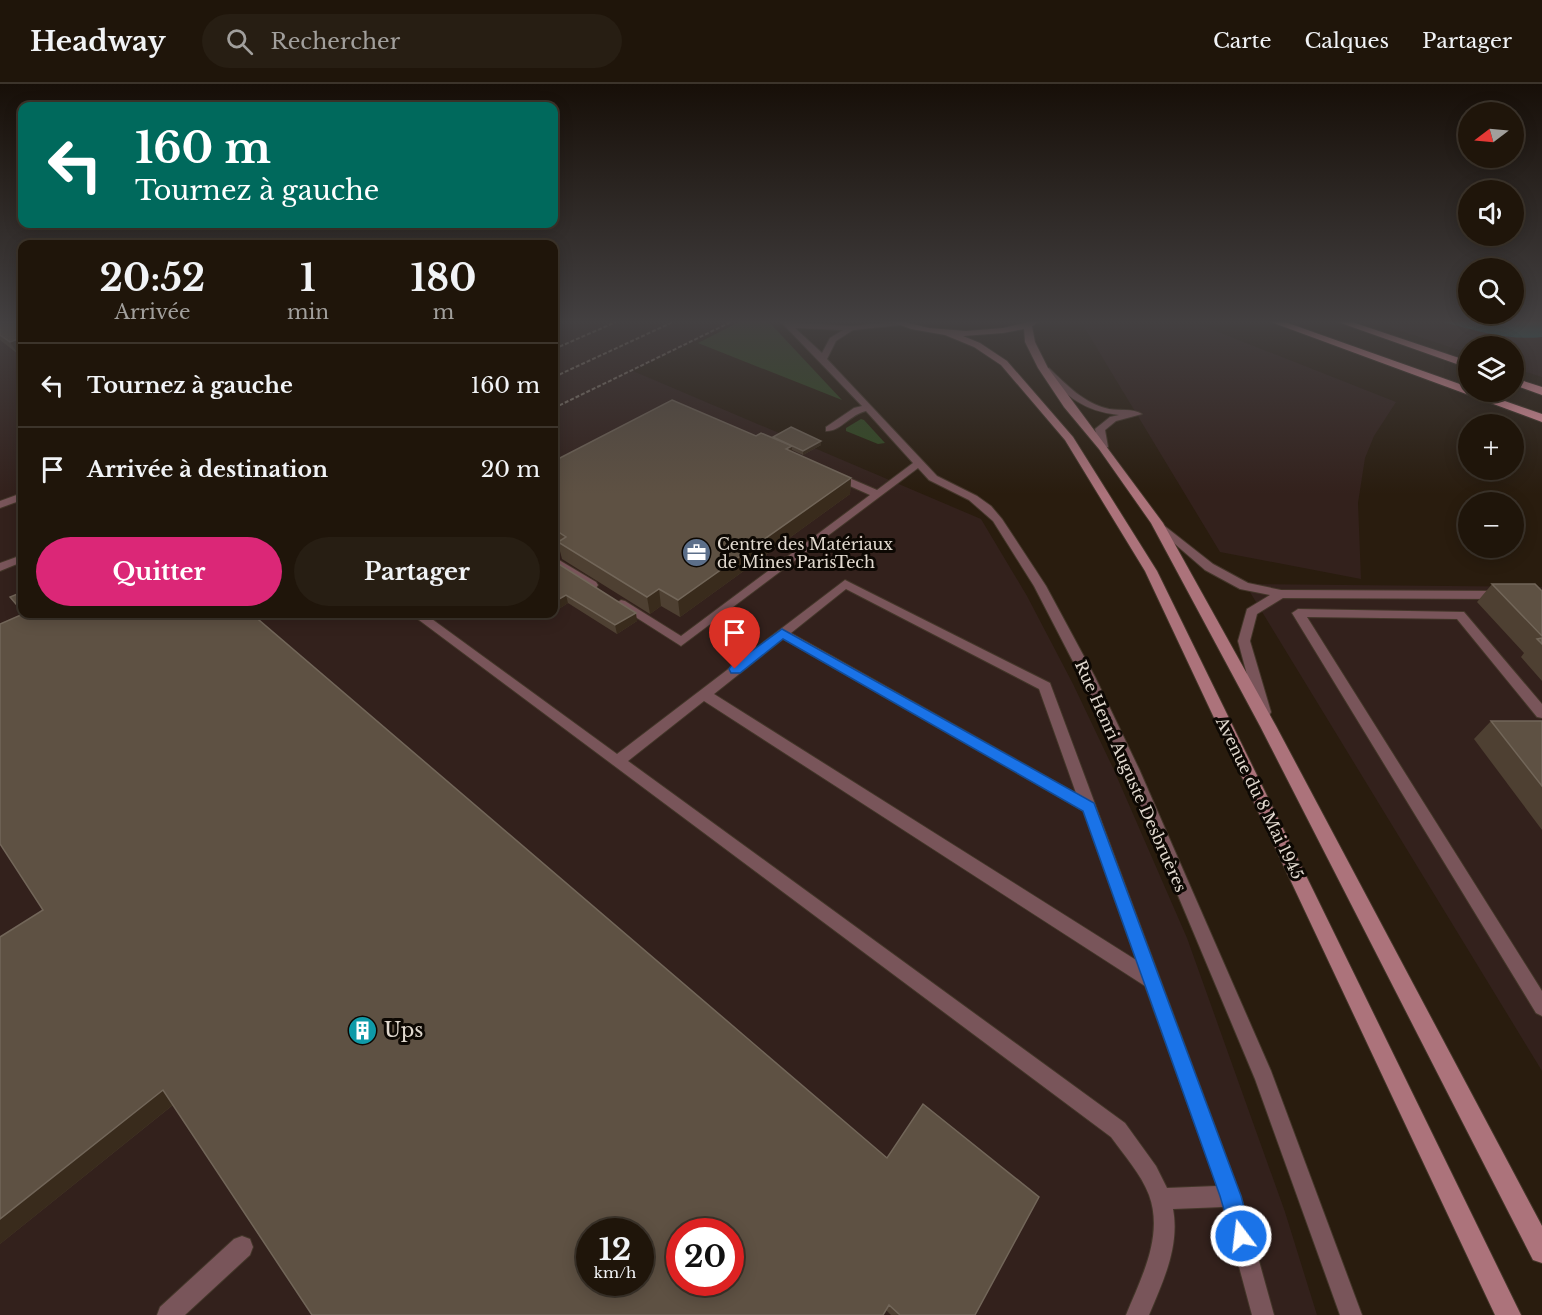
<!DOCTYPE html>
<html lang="fr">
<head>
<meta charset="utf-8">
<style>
	:root { --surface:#1f150a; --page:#271e13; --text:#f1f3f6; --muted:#a19f9c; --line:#3c342b; --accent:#db2777 }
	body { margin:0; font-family:"Libre Baskerville",serif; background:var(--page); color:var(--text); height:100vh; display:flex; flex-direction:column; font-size:22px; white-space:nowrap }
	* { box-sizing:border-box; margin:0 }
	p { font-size:20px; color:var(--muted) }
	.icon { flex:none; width:33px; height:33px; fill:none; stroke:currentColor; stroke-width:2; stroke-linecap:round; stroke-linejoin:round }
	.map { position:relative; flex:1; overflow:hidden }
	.sheet { position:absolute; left:18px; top:156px; width:540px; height:378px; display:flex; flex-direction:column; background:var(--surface); border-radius:12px; box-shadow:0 3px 15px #0003,0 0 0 2px var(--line) }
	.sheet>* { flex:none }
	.guide { position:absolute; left:18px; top:18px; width:540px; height:126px; border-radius:12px; box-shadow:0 3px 15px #0003,0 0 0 2px var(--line); background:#00695c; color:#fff; overflow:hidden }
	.needle { width:39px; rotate:254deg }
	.tools { position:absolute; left:1458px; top:18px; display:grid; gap:12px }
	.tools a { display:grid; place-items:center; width:66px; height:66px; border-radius:50%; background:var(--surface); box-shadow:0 3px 15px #0003,0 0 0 2px var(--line); font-size:30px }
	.speed { position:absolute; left:576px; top:1134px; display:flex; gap:12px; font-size:30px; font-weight:700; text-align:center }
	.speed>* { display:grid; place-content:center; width:78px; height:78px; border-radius:50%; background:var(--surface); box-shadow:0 3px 15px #0003,0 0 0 2px var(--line); line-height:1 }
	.speed small { font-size:15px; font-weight:400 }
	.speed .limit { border:9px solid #d22; background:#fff; color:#111 }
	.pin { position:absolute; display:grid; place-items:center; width:51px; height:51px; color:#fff; margin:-62px -26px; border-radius:50% 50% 50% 0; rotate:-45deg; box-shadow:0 0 6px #0007 }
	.pin .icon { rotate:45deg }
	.me { position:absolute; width:66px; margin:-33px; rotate:345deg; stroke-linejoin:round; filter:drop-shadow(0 0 4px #0008) }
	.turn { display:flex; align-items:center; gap:21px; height:126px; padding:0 18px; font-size:27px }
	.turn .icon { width:78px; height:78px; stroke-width:2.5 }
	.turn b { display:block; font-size:42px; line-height:51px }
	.eta { display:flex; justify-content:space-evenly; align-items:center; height:102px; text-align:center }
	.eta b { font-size:36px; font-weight:700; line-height:42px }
	.primary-button { display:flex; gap:12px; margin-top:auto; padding:12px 18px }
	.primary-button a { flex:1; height:69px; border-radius:36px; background:var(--accent); color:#fff; font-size:24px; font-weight:700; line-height:69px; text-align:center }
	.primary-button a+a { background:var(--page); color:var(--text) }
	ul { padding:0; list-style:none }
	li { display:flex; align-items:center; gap:18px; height:84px; padding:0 18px; border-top:2px solid var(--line) }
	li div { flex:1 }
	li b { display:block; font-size:22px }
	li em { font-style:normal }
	header { display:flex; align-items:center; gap:36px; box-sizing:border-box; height:84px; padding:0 30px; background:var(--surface); border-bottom:2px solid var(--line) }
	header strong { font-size:28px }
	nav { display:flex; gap:33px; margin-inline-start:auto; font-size:21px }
	.search { width:420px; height:54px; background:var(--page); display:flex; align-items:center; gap:15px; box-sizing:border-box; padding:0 21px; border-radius:33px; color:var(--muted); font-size:22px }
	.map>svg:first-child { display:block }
</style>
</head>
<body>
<header>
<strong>Headway</strong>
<div class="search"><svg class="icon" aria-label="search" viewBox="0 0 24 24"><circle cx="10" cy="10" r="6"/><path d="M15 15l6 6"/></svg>Rechercher</div>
<nav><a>Carte</a><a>Calques</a><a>Partager</a></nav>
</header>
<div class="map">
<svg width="1542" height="1231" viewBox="0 0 1542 1231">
	<rect width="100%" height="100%" fill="#291c0e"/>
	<g fill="#33211c" fill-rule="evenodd">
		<path d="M0 238H22V530H554V238H735L633 287 981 435 1027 512 1073 600 1113 684 1187 854 1285 1128 1317 1231H0ZM590 1148H640V1198H590ZM680 1148H730V1198H680Z"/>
		<path d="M1081 238H1193L1396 318 1374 352 1365 374 1358 419 1361 495 1220 468Z"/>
		<path d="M1374 238H1542V293L1514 284V262H1468V269Z"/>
		<path d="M1245 500 1542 503V987Z"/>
	</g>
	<g fill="#324b21">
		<path d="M739 238H769L842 316 698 259Z"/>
		<path d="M861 335 864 336 885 359 878 360 846 347V344Z"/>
	</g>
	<path fill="#117b7f" d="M1442 238H1542V253C1507 257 1476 246 1442 238Z"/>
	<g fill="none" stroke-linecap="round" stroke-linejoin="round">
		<defs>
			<g id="lane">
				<path d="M781 238 852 242 892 238 905 239 901 241 853 246 836 257 827 275 937 392 977 412 991 422 1002 435 1046 502 1095 593 1139 685 1271 987 1362 1231H1340L1255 995 1125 685 1081 593 1034 502 993 437 969 416 929 396 918 384 681 562 615 520 621 516 625 517 681 552 870 411 832 394V390H840L877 406 913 379 866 327C851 330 840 348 826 347V343L854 324 862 322ZM795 244 843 246 830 254 822 269Z"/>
				<path d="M1043 284H1049C1067 301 1083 319 1109 325 1119 327 1133 324 1142 330L1116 337 1105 346 1108 363 1100 365 1095 345 1110 333 1119 331C1082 327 1068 312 1043 288Z"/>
				<path d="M22 409V416L0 424V417Z"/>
				<path d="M1157 436 1213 480 1248 499 1281 506 1501 507 1507 511 1501 515 1283 514 1257 530 1250 557 1271 628 1269 632H1259L1257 628 1238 557 1247 525 1270 511 1240 505 1205 486 1153 441 1152 439Z"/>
				<path d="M22 471V478L0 487V479Z"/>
				<path d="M554 473 596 498 598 501 596 504H588L554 482Z"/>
				<path d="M845 496 1050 599 1241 1112 1274 1231H1252L1223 1123 1173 1125C1180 1162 1163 1198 1149 1231H1126C1141 1194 1164 1152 1149 1111 1141 1090 1124 1071 1111 1053L411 530H425L617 670ZM846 505 1039 605 1076 709 791 549ZM783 555 1083 727 1136 876 714 610ZM704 617 1145 902 1217 1102 1167 1104 1156 1082 1125 1039 628 677Z"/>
				<path d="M1298 525 1464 528 1542 620V634L1537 633 1457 535 1307 533 1542 907V932L1536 929 1292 529Z"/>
				<path d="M242 1152 250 1155 253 1163 250 1171 185 1231H157L160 1223 234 1155Z"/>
			</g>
			<path id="secondary" d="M892 238H904L929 244 966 247 1003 244 1028 238H1039L1032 242 1035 258 1048 284 1163 439 1276 642 1542 1142V1179L1533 1176 1260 642 1151 439 1099 365 1064 323 1038 284 1025 258 1024 245 1003 249 963 252 980 259 1007 277 1073 353 1157 487 1521 1231H1495L1145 487 1065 356 1001 281 974 263 945 251 911 245Z"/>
			<g id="highway">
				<path d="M1271 238H1285L1468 303V308H1479L1542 330V338Z"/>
				<path d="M1338 238H1352L1468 277V284Z"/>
				<path d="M1514 294 1542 303V311L1514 301Z"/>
			</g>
		</defs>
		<use href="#lane" stroke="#433629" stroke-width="2"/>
		<use href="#secondary" stroke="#433629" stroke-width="2"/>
		<use href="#highway" stroke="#433629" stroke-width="2"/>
		<g stroke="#8c8175" stroke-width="2" stroke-dasharray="4 2" stroke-linecap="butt">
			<path d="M554 240 559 238"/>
			<path d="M554 265 616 238"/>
			<path d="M554 293 673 238"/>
			<path d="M554 324 731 238"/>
		</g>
		<use href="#lane" fill="#79555a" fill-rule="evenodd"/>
		<use href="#secondary" fill="#ac737b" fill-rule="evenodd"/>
		<use href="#highway" fill="#f89eac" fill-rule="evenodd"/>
	</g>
	<g fill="#4e4032">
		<path d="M0 238H22V269L18 270 0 256Z"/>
		<path d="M756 352 821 357V361L803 371 792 366V368L851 394 850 410 680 533 661 522 650 530 562 475 559 463 554 459V377Z"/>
		<path d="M554 477 637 537 617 550 568 519 554 528Z"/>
		<path d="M1492 500 1542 507V597L1521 573 1524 569 1477 518Z"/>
		<path d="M1491 637H1542V746L1474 655Z"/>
		<path d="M43 826 975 1231H891L886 1226 173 1021 0 1160Z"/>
	</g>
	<g fill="#392b1c">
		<path d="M22 254V269L18 270 10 258Z"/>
		<path d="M821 357V361L803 371V367Z"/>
		<path d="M792 362V378L786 365Z"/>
		<path d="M851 394 850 410 680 533 678 516Z"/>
		<path d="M659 505 661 522 650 530 647 513Z"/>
		<path d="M566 511 568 519 554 528V518Z"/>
		<path d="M636 529 637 537 617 550 615 541Z"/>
		<path d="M163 1006 179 1016 0 1160V1135Z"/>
	</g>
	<g fill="#5e5143" stroke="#726659" stroke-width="1.5" fill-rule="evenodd">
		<path d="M0 238H22V254L10 258 0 251Z"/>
		<path d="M672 316 756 352 761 349 792 362 786 365 851 394 678 516 659 505 647 513 558 458 566 453 554 445V377Z"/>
		<path d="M791 343 821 357 803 367 773 353Z"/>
		<path d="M554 477 636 529 615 541 566 511 554 518Z"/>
		<path d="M1492 500H1535L1542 507V552Z"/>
		<path d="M22 508V527L10 513Z"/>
		<path d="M23 530H252L887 1074 923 1020 1039 1113 975 1231H900L889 1221 883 1231H312L163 1006 0 1135V853L43 826 0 760V540ZM590 1148H640V1198H590ZM680 1148H730V1198H680Z"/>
		<path d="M1542 554V560L1537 555Z"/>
		<path d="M1491 637H1542V702Z"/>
	</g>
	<linearGradient id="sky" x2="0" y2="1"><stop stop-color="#170f08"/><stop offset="0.58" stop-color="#434041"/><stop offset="1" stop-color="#434041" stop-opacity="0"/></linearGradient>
	<rect width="1542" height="410" fill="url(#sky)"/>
	<path fill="#1a73e8" stroke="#114b97" stroke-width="1.5" d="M782 545 1094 719 1241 1112 1252 1152 1249 1160 1241 1163 1234 1160 1220 1112 1083 727 783 555 740 589H731L729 585 731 582Z"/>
	<defs>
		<symbol id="office-disc" viewBox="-11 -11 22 22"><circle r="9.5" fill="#5c6f8a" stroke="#0d0803"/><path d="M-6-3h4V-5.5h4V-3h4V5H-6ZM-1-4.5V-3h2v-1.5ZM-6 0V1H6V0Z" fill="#fff"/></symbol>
		<symbol id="building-disc" viewBox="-11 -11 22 22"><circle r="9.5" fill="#0f9aa8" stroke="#0d0803"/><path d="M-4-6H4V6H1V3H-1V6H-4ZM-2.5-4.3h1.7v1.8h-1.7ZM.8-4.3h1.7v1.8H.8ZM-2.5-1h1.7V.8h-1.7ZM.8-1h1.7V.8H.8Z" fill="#fff"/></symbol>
	</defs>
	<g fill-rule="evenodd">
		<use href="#office-disc" x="680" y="452" width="33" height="33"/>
		<use href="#building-disc" x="346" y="930" width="33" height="33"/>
	</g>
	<g text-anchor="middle" stroke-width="6" stroke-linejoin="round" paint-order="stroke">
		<g font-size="16" fill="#e1d9cf" stroke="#0d0803" text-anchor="start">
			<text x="717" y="466">Centre des Matériaux<tspan x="717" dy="18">de Mines ParisTech</tspan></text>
		</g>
		<g font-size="16" fill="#e1d9cf" stroke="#0d0803">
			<text transform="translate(1131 692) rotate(66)" y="6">Rue Henri Auguste Desbruères</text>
			<text transform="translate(1260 714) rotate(64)" y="6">Avenue du 8 Mai 1945</text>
		</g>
		<g font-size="20" fill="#e1d9cf" stroke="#0d0803" text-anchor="start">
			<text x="384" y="953">Ups</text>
		</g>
	</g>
</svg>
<div class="tools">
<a><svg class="needle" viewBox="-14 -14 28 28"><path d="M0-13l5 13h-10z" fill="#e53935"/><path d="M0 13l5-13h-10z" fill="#a19f9c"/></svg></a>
<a><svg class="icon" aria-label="sound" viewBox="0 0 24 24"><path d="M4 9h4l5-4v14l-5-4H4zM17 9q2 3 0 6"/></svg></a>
<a><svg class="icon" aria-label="search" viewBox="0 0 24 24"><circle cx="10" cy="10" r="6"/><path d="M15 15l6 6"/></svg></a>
<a><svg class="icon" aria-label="layers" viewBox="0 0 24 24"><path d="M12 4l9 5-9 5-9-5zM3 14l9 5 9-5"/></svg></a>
<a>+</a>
<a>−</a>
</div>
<div class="speed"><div>12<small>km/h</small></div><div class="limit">20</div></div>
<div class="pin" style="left:735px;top:585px;background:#d93025"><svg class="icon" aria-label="arrive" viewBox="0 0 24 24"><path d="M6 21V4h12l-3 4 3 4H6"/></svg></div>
<svg class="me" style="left:1241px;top:1152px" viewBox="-20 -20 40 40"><circle r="17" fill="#1a73e8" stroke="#fff" stroke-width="3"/><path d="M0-11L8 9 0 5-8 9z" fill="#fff"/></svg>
<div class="guide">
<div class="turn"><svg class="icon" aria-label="left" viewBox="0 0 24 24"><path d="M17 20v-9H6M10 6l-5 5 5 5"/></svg><div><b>160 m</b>Tournez à gauche</div></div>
</div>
<section class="sheet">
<div class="eta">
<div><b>20:52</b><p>Arrivée</p></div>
<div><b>1</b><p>min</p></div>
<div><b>180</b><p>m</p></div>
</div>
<ul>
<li><svg class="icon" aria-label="left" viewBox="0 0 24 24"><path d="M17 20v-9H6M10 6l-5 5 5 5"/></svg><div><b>Tournez à gauche</b></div><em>160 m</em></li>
<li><svg class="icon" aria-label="arrive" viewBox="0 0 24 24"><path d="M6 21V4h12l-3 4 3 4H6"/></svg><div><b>Arrivée à destination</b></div><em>20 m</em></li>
</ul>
<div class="primary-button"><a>Quitter</a><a>Partager</a></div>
</section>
</div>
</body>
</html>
